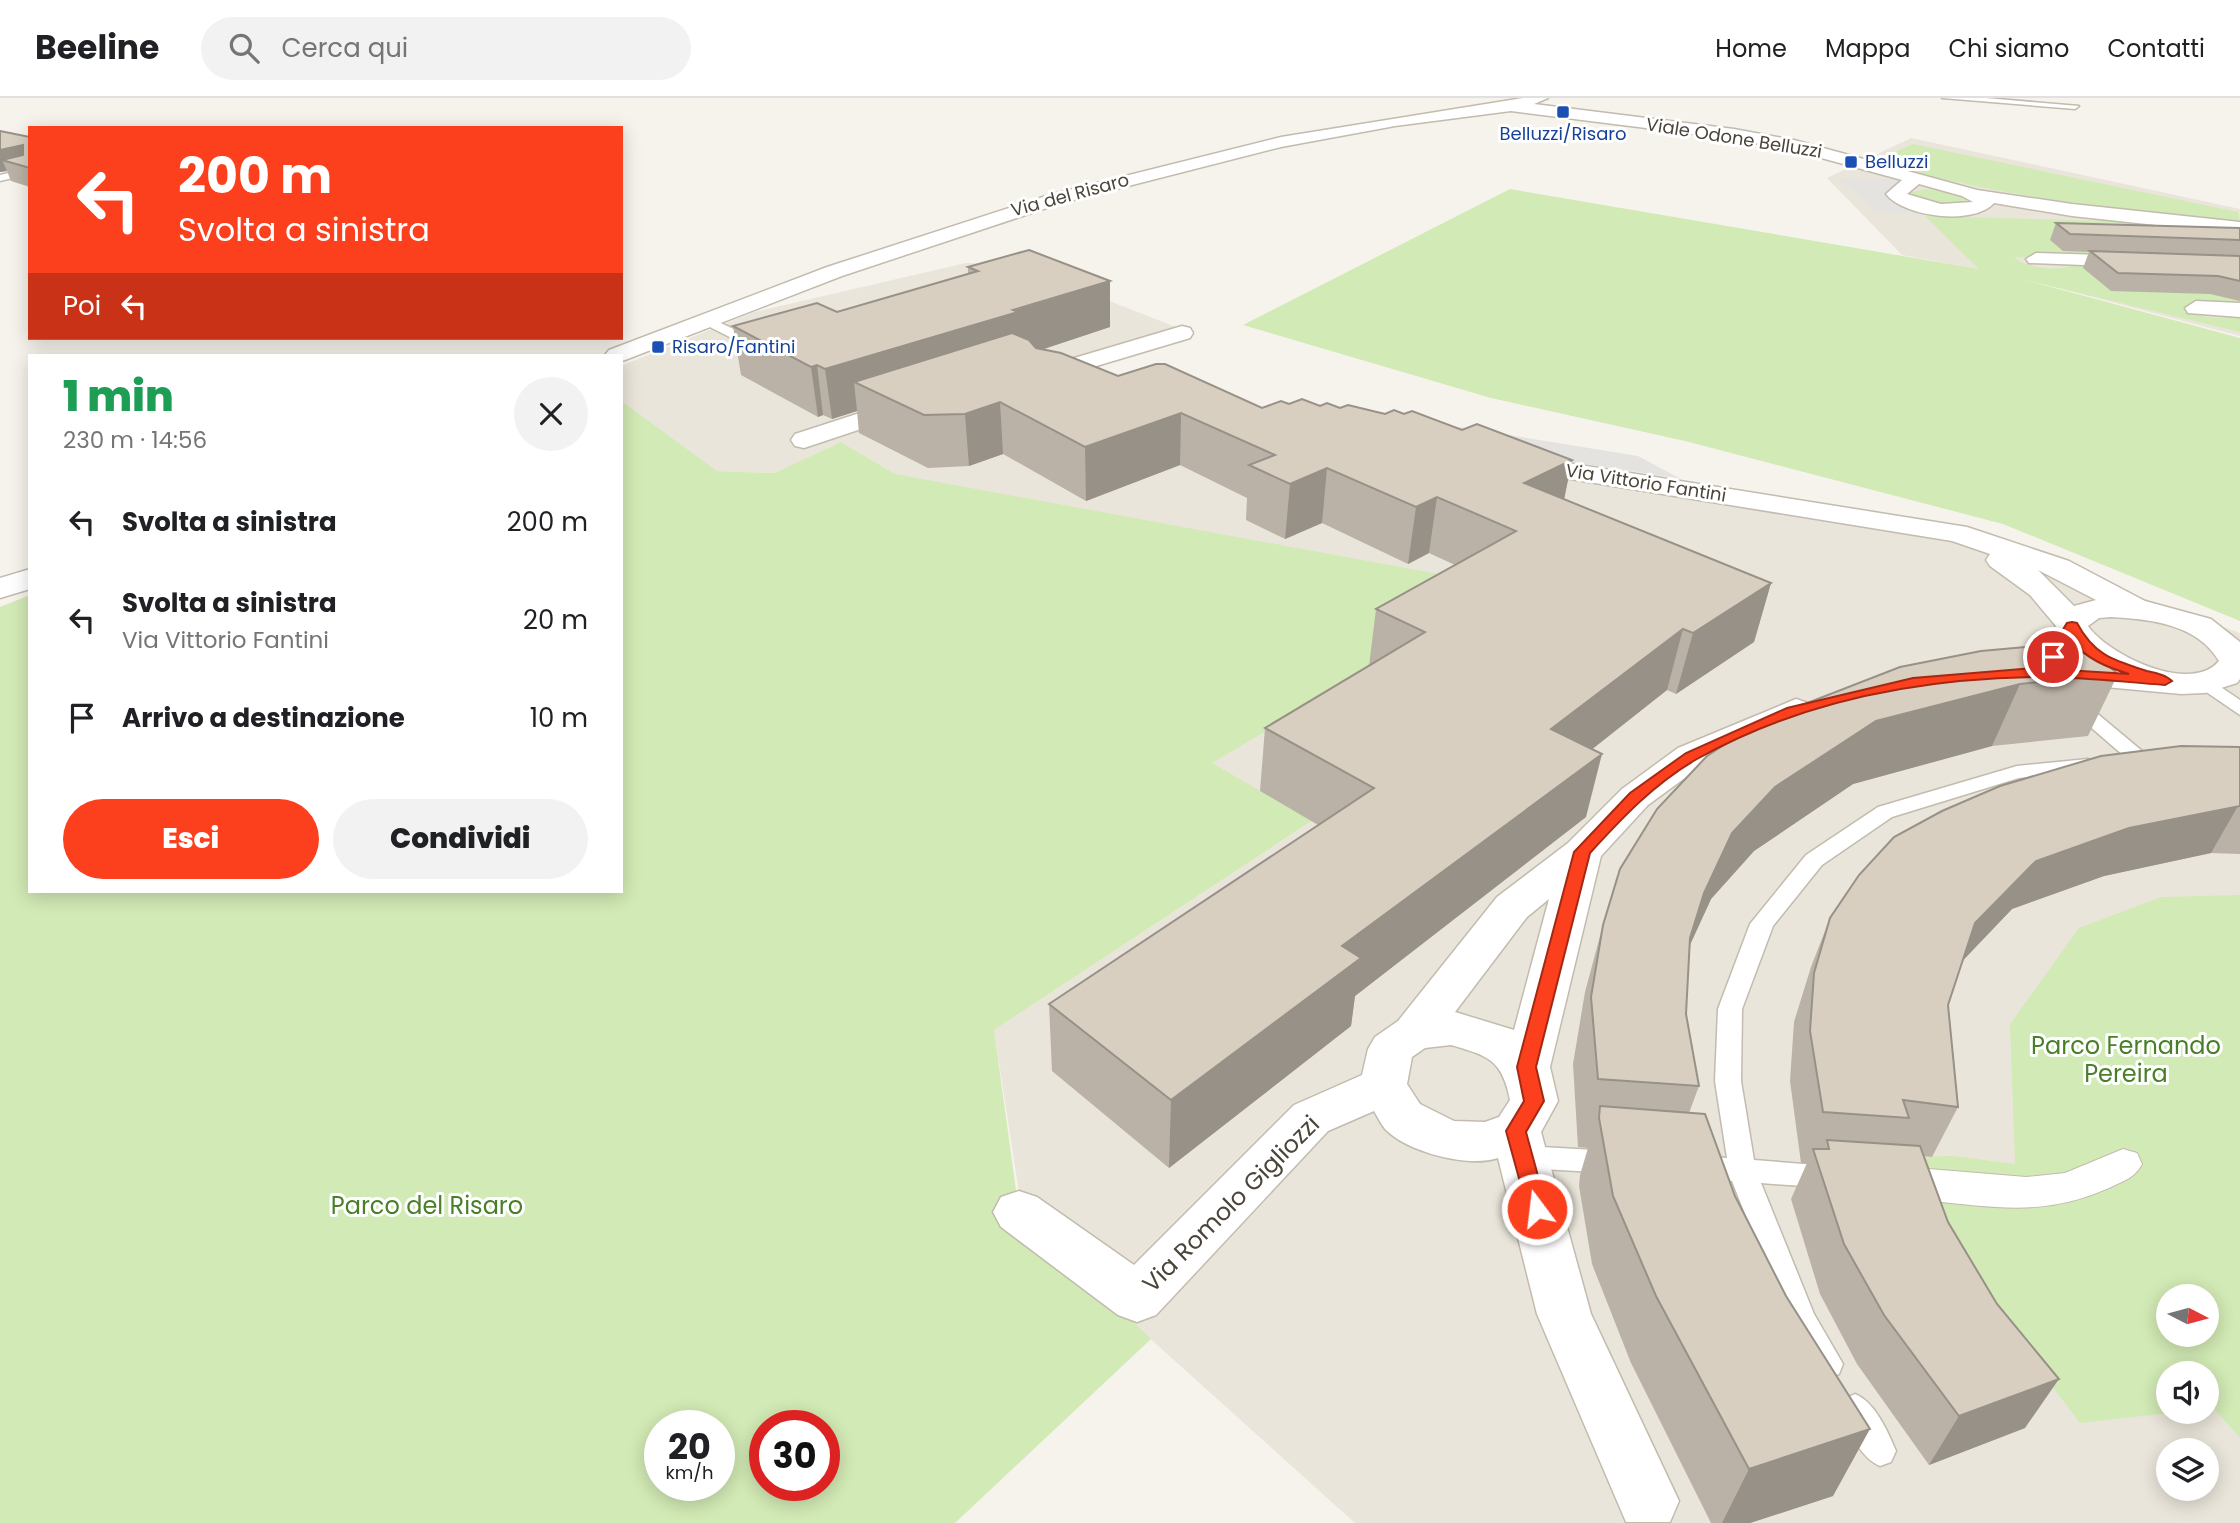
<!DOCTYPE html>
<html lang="it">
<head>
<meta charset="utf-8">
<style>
	:root { --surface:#fff; --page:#f2f2f2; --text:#202124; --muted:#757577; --line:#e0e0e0; --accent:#fc3f1d }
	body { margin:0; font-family:Poppins,sans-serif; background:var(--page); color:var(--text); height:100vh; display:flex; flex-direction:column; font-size:26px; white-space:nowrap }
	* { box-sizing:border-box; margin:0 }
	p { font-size:23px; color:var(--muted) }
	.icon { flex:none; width:38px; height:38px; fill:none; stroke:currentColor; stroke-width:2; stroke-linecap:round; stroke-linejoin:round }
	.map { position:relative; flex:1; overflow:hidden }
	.details { position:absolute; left:28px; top:256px; width:595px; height:539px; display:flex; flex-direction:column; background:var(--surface); border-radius:0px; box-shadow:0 4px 18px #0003 }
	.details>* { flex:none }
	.top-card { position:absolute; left:28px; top:28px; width:595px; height:214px; border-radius:0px; box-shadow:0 4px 18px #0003; background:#fc3f1d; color:#fff; overflow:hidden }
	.needle { width:46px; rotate:96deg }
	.buttons { position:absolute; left:2156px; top:1186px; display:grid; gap:14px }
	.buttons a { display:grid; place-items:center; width:63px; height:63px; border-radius:50%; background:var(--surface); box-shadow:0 4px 18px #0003; font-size:35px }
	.speed { position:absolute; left:644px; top:1312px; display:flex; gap:14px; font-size:35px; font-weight:700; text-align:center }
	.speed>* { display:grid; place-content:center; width:91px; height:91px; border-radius:50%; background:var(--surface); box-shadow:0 4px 18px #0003; line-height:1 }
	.speed small { font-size:18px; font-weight:400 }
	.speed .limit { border:10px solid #d22; background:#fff; color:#111 }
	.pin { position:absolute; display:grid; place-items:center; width:60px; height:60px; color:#fff; margin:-30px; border:4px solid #fff; border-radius:50%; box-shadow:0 2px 7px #0007 }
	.me { position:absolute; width:77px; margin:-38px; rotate:345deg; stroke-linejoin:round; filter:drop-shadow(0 0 5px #0008) }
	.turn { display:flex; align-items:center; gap:24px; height:147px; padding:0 35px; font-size:32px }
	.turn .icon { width:91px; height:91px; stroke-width:2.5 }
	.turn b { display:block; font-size:49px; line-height:60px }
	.then { display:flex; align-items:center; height:66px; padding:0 35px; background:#0003; gap:14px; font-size:26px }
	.round { display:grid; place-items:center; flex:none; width:74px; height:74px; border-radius:37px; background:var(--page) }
	.overview { display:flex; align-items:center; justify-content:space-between; height:119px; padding:0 35px }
	h1 { font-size:42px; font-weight:800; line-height:52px; color:#1e9e55 }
	.action { display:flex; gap:14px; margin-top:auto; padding:14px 35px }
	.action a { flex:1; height:80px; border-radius:42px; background:var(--accent); color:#fff; font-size:28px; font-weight:800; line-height:80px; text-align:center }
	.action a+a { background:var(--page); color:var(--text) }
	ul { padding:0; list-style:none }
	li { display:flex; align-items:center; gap:21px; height:98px; padding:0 35px }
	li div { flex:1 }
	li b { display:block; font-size:26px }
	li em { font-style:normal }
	header { display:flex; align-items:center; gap:42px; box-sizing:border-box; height:98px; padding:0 35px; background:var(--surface); border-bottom:2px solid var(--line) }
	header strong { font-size:33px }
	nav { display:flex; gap:38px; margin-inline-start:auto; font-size:24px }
	.search { width:490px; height:63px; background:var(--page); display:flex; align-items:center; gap:18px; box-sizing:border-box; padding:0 24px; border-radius:38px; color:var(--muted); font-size:26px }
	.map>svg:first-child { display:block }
</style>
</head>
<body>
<header>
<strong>Beeline</strong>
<div class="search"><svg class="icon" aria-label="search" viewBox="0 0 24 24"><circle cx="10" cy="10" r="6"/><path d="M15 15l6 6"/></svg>Cerca qui</div>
<nav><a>Home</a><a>Mappa</a><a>Chi siamo</a><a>Contatti</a></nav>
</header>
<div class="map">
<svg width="2240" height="1425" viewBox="0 0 2240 1425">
	<rect width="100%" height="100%" fill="#f6f3ec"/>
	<g fill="#eae5da" fill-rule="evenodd">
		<path d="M1911 40 2240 111V238L2005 176 1902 157 1827 80Z"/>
		<path d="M966 165 1017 167 1186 233 1070 269 1119 287 2010 452 2240 535V1425H1355L1024 1127 994 932 1311 724 1211 666 895 376 841 344 774 375 717 373 621 393V268L754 214ZM2168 1199H2207V1237H2168ZM2168 1276H2207V1314H2168ZM2168 1353H2207V1391H2168Z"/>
	</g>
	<g fill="#d2eab5" fill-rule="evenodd">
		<path d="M1913 46 2238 114 2240 124C2117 111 1994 99 1875 63Z"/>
		<path d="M1510 91 1979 171 1925 118 2137 124 2240 136V164L2014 159C2024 169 2055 174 2069 168V164L2240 169V208L2188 207C2199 224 2225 221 2240 215V234L2018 180 2240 240V523L2003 426 1685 343 1491 300 1243 227Z"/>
		<path d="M1926 91 1965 97 1972 102 1941 108 1903 96Z"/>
		<path d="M621 303 717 373 774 375 841 344 895 376 1509 489 1212 665 1312 723 994 932 1019 1114 1151 1241 955 1425H0V509L30 497V793H621ZM660 1328H719V1388H660ZM765 1328H824V1388H765Z"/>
		<path d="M2240 797V1340L2207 1303V1276H2168L2169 1315 2080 1325 1981 1195 1916 1059 1953 1058 2015 1066 2010 926 2079 830 2161 799ZM2168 1199H2207V1237H2168Z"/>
	</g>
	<g fill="#e5e3e0">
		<path d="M1839 81H1894L1902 87 1890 90V96L1931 116 1875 114Z"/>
		<path d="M1323 307 1638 358 1681 381 1251 313Z"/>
	</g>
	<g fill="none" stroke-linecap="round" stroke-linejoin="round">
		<defs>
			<g id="service">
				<path d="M1942 0H1986L2079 8 2075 11Z"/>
				<path d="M30 70V76L0 83V77Z"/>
				<path d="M706 218 765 246 766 249 755 252 702 225V219Z"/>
				<path d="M2206 579 2240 602V617L2199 589 2197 585 2199 581Z"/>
				<path d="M2074 600 2081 602 2148 658 2151 662 2148 666 2120 667 2117 663 2124 658 2064 606Z"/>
				<path d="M2088 661 2098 667 2095 671 2019 680 1892 719 1822 767 1773 828 1742 911 1741 983 1754 1062 1829 1068 1839 1071 1843 1079 1839 1087 1829 1090 1761 1085 1814 1216 1843 1266 1839 1276 1828 1280 1817 1276 1787 1222 1732 1083 1687 1077 1683 1069 1687 1061 1697 1058 1727 1060 1715 983 1718 911 1750 826 1806 757 1878 709 2017 668Z"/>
				<path d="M1523 1048 1612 1053 1622 1056 1626 1064 1622 1072 1612 1075 1523 1070 1513 1067 1509 1059 1513 1051Z"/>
				<path d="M1855 1296C1875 1304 1888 1334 1896 1353L1891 1364 1880 1368C1860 1360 1848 1331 1839 1311L1844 1301Z"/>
			</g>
			<path id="pedestrian" d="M2123 1051 2137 1055 2142 1066C2135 1080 2123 1083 2109 1090 2043 1119 1998 1109 1929 1103L1915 1098 1909 1087 1915 1076 1929 1071 2026 1079 2065 1075Z"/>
			<g id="minor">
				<path d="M1523 0H1548L1534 6 1734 31 1794 42 1977 92 2072 106 2240 124V136L2072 118 1994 105C1974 128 1904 119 1886 96L1902 82 1792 52 1734 41 1511 13 1395 28 1281 49 1062 105 842 178 625 262 621 263V257H605L609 252 827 169 1049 97 1281 39ZM1919 86 1962 98 1973 104 1941 106 1907 96Z"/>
				<path d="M2036 155 2240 161V173L2029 165 2026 161Z"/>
				<path d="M2196 203 2240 205V219L2188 215 2185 210Z"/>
				<path d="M1182 228 1190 230 1193 235 1190 240 1063 278 1054 276 1051 271 1054 266Z"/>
				<path d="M906 300 915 303 919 308 915 313 804 350 795 348 791 342 795 336Z"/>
				<path d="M1518 357 1967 429 2069 463 2145 503 2211 521 2240 544V581L2237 585 2205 595 2181 596 2051 584 2046 577 2051 570 2063 567 2094 569 2074 553 2063 556 2051 553 2046 546 2056 528 2030 497 1990 468 1986 462 1990 456 1952 443 1508 371 1504 365 1508 359ZM2038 472 2096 502 2074 508ZM2111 519C2150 521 2197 526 2219 563 2191 597 2108 557 2088 528L2099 520Z"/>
				<path d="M30 471V491L0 500V480Z"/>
				<path d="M1796 601 1808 605 1814 612 1808 619 1704 666 1648 707 1601 758 1550 969 1558 1003 1541 1034 1591 1216 1679 1403 1670 1424H1626L1537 1216 1498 1060C1468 1070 1407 1054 1385 1031 1381 1026 1377 1018 1374 1013L1328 1033 1156 1217 1137 1224 1118 1217 1001 1129 993 1114 1001 1099 1019 1093 1037 1099 1134 1167 1294 1007 1362 977 1368 951 1375 939 1398 923 1497 799 1568 745 1622 691 1678 650ZM1549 801 1514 932 1455 914 1527 819ZM1451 947C1488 958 1502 961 1510 1002L1499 1019 1485 1024 1454 1023 1420 1006 1407 986 1412 959 1425 950Z"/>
			</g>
		</defs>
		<use href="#service" stroke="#c2bbae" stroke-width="3"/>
		<use href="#pedestrian" stroke="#c2bbae" stroke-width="2"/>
		<use href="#minor" stroke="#c2bbae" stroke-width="3"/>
		<use href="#service" fill="#fff" fill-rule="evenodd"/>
		<use href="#pedestrian" fill="#fff" fill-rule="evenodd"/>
		<use href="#minor" fill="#fff" fill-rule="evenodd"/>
	</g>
	<g fill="#bab2a6">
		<path d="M0 33 30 39V89L11 83 7 73 0 74Z"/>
		<path d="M2056 125 2240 130V203L2210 196 2111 193 2083 170 2089 154 2063 153 2050 142Z"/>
		<path d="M968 169 1110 229 1042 251 1118 278 1262 310 1289 306 1320 308 1385 316H1404L1572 362 1564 401 1771 485 1754 544 1676 596 1667 592 1592 651 1586 719 1355 898 1351 928 1169 1070 1052 973 1049 906 1318 727 1260 693 1265 630 1369 568 1376 511 1455 467 1429 455 1408 466 1322 425 1285 441 1246 422 1247 400 1180 367 1086 403 1003 356 969 368 928 370 859 335 857 313 832 321 823 317 818 319 741 277 733 228 837 214 968 176Z"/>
		<path d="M1900 569 2118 576 2088 638 1992 648 1853 686 1754 753 1711 801 1690 847 1686 916 1699 988 1689 1015 1833 1398 1750 1425H1711L1631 1265 1592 1166 1579 1088 1580 1077 1588 1050 1578 1049 1573 966 1585 894 1603 827Z"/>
		<path d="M2240 649V756L2211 755 2104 778 2012 811 1962 863 1948 907 1958 1009 1932 1059 1923 1058 2025 1330 1929 1367 1857 1266 1820 1196 1791 1101 1807 1065H1801L1790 983 1794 924 1811 869 1830 820Z"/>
	</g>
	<g fill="#979187">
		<path d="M23 47 30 63 2 62 7 73 0 74V52Z"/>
		<path d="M1110 183V229L1020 259 854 284 857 313 832 321 825 271Z"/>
		<path d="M817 267 823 317 818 319 811 269Z"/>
		<path d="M1000 304 1003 356 969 368 965 316Z"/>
		<path d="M1181 315 1180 367 1086 403 1085 349Z"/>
		<path d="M1572 362 1561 417 1524 385Z"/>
		<path d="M1327 370 1322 425 1285 441 1290 386Z"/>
		<path d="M1437 399 1429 455 1408 466 1416 409Z"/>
		<path d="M1771 485 1754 544 1676 596 1693 535Z"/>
		<path d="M1683 531 1667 592 1538 694 1551 631Z"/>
		<path d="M2020 586 1992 648 1853 686 1754 753 1711 801 1683 862 1704 795 1732 735 1775 689 1876 623Z"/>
		<path d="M1602 656 1586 719 1355 898 1351 928 1169 1070 1171 1002 1342 848Z"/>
		<path d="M2238 708 2211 755 2104 778 2012 811 1952 874 1975 825 2036 763 2129 730Z"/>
		<path d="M2059 1281 2025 1330 1929 1367 1959 1318Z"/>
		<path d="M1870 1331 1833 1398 1750 1425H1722L1749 1371Z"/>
	</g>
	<g fill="#d8cfc1" stroke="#979187" stroke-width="2">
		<path d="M0 33 30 39V70L2 62 23 57V47L0 52Z"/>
		<path d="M2056 125 2240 130V142L2070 136Z"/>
		<path d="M1029 152 1110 183 1013 212 1018 214 825 271 817 267 811 269 733 228 817 205 837 214 978 173 968 169Z"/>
		<path d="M2090 153 2240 158V183L2218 178 2118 175Z"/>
		<path d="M1012 235 1029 242 1036 250 1061 255 1118 278 1156 266H1165L1262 310 1281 303 1289 306 1302 301 1320 308 1327 305 1340 310 1348 307 1385 316 1394 312 1404 316 1412 313 1462 332 1477 326 1572 362 1524 385 1771 485 1693 535 1683 531 1551 631 1602 656 1342 848 1361 860 1171 1002 1049 906 1374 690 1265 630 1425 534 1376 511 1516 433 1437 399 1416 409 1327 370 1290 386 1249 367 1275 357 1181 315 1085 349 1000 304 965 316 924 317 854 284Z"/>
		<path d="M2080 544 2118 576 2020 586 1876 623 1775 689 1732 735 1704 795 1690 840 1686 916 1699 988 1598 981 1591 899 1603 827 1620 771 1657 711 1707 658 1761 623 1900 569 1981 553Z"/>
		<path d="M2181 648 2240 649V708L2129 730 2036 763 1975 825 1948 907 1958 1009 1903 1002 1909 1020 1823 1014 1810 933 1814 875 1830 820 1859 777 1894 739 1942 713 2000 688 2101 658Z"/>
		<path d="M1600 1008 1705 1016 1735 1098 1786 1198 1870 1331 1749 1371 1656 1198 1613 1098 1599 1020Z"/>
		<path d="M1827 1042 1920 1048 1948 1124 1997 1206 2059 1281 1959 1318 1884 1217 1844 1146 1813 1051H1829Z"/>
	</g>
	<path fill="#fc3f1d" stroke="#a42913" stroke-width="2" d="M2072 524 2077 525C2094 557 2113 562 2147 573 2156 575 2166 577 2172 583L2165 587C2122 584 2077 578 2033 579 1917 581 1799 604 1697 661 1655 685 1622 720 1590 755L1536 969 1544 1003 1526 1034 1547 1111 1544 1117 1537 1120 1529 1117 1506 1033 1524 1003 1517 969 1574 754 1630 695 1686 655 1787 610 1913 580 2034 570 2129 576C2106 569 2087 561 2070 542L2057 562H2048L2046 559 2067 525Z"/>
	<g fill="#1a4fb4" stroke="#fff" stroke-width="2.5">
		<rect x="1556" y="7" width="14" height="14" rx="3.5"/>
		<rect x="1844" y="57" width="14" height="14" rx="3.5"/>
		<rect x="651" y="242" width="14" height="14" rx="3.5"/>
	</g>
	<g text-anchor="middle" stroke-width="6" stroke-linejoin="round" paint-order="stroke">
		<g font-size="18" fill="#164399" stroke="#fff" text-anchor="start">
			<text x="1563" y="42" text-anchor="middle">Belluzzi/Risaro</text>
			<text x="1865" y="70">Belluzzi</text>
			<text x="672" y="255">Risaro/Fantini</text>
		</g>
		<g font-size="18" fill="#4b4439" stroke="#fff">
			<text transform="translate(1734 40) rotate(9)" y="6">Viale Odone Belluzzi</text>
			<text transform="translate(1070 97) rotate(-15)" y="6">Via del Risaro</text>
			<text transform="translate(1646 385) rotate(9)" y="6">Via Vittorio Fantini</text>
		</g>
		<g font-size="24" fill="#4a7f2a" stroke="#fff">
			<text x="2126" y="956">Parco Fernando<tspan x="2126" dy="28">Pereira</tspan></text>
			<text x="427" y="1116">Parco del Risaro</text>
		</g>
		<g font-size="24" fill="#4b4439" stroke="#fff">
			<text transform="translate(1231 1106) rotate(-45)" y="8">Via Romolo Gigliozzi</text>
		</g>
	</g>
</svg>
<div class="buttons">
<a><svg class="needle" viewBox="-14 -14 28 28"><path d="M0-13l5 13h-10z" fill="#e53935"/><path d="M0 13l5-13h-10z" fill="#757577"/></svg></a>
<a><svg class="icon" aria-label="sound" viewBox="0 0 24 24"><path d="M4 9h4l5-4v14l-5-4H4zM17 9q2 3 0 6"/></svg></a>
<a><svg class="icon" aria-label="layers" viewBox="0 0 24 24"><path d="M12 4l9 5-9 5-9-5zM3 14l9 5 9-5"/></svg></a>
</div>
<div class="speed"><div>20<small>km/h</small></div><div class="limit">30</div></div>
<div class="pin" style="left:2053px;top:559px;background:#d93025"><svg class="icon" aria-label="arrive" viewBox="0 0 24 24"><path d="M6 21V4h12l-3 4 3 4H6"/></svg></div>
<svg class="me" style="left:1537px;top:1111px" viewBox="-20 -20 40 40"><circle r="17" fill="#fc3f1d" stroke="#fff" stroke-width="3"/><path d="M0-11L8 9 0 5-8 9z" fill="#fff"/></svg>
<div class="top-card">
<div class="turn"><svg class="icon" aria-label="left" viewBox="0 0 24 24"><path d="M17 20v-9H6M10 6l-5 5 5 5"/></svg><div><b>200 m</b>Svolta a sinistra</div></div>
<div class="then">Poi<svg class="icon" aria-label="left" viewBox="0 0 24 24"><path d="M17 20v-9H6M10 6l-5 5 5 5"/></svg></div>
</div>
<section class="details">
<div class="overview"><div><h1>1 min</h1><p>230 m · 14:56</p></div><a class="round"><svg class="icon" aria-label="close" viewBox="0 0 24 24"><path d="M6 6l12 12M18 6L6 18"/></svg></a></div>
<ul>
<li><svg class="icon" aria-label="left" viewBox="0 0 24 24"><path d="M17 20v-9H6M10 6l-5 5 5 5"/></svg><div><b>Svolta a sinistra</b></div><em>200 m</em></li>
<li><svg class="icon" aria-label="left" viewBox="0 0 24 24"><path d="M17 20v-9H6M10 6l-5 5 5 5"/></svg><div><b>Svolta a sinistra</b><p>Via Vittorio Fantini</p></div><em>20 m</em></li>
<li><svg class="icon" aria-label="arrive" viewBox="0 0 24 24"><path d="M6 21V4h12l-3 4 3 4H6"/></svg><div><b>Arrivo a destinazione</b></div><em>10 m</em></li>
</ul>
<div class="action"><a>Esci</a><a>Condividi</a></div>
</section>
</div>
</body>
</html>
